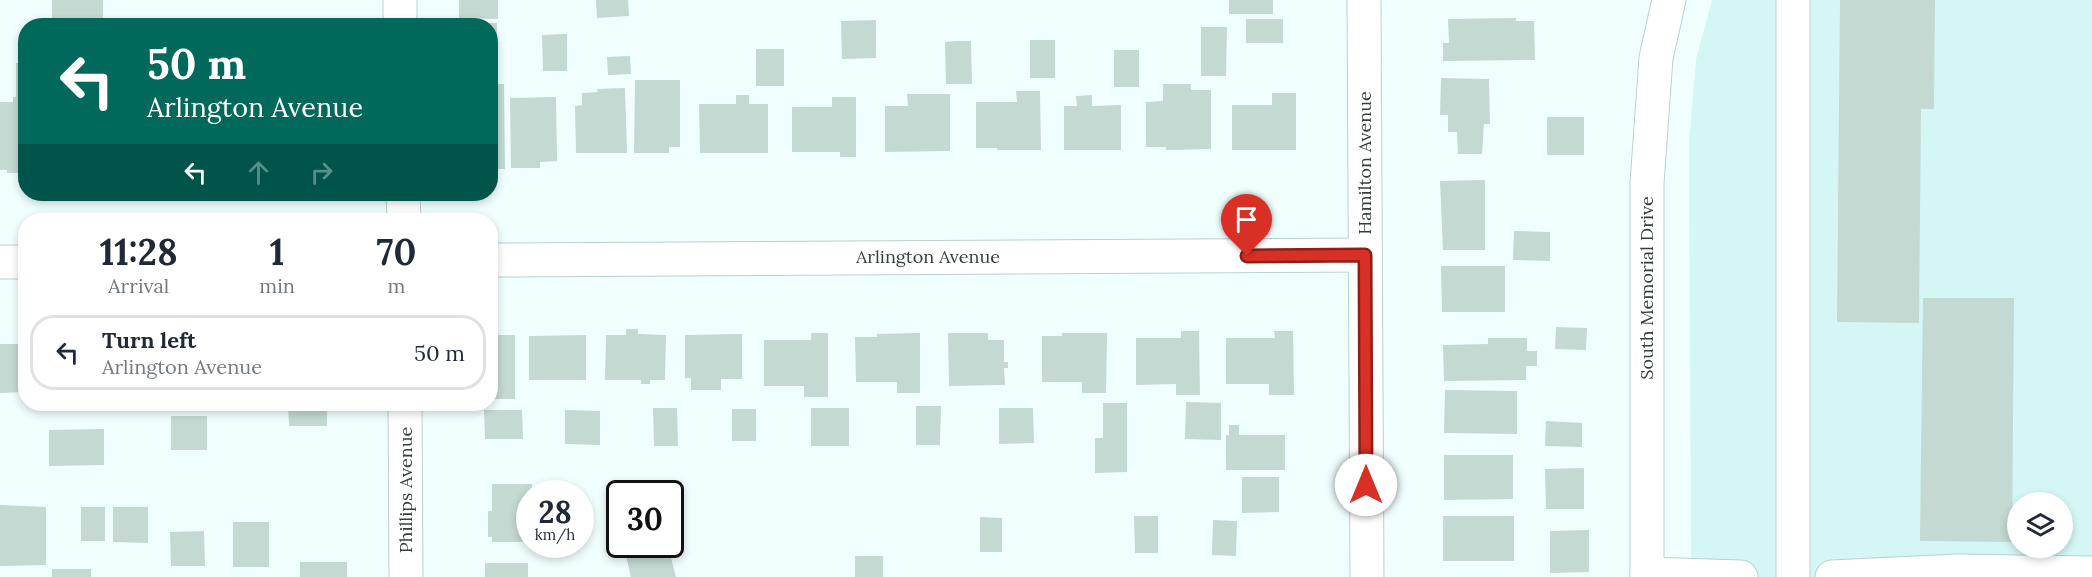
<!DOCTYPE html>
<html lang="en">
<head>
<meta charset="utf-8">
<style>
	:root { --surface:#fff; --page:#f6f6f7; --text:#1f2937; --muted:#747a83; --line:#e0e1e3 }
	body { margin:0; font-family:Lora,serif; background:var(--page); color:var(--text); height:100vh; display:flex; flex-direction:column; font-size:22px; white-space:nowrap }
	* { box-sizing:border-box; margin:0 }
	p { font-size:20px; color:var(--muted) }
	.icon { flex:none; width:33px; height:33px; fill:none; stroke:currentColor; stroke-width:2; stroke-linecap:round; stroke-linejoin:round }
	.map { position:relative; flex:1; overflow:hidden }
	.drawer { position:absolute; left:18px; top:213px; width:480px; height:198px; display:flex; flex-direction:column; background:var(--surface); border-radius:24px; box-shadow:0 3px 9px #0003 }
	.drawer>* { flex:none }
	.hud { position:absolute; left:18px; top:18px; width:480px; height:183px; border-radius:24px; box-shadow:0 3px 9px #0003; background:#00695c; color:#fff; overflow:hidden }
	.buttons { position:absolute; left:2007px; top:492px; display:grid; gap:12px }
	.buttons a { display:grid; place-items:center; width:66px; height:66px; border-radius:50%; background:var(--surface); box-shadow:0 3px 9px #0003; font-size:30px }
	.speed { position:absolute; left:516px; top:480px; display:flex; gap:12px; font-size:30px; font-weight:700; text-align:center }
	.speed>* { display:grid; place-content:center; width:78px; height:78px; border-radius:50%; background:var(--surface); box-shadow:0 3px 9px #0003; line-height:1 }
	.speed small { font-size:15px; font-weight:400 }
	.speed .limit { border:3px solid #111; border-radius:9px; background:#fff; color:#111 }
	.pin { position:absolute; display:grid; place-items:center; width:51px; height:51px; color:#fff; margin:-62px -26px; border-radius:50% 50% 50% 0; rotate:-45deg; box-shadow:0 0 6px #0007 }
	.pin .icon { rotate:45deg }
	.me { position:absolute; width:66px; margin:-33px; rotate:0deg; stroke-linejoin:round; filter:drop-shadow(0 0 4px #0008) }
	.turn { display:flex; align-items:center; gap:21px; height:126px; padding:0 30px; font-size:27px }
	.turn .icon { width:78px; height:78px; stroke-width:2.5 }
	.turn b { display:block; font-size:42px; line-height:51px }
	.lanes { display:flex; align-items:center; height:57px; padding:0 30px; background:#0003; justify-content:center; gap:30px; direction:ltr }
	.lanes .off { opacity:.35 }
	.eta { display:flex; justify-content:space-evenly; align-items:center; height:102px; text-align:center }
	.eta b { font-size:36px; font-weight:800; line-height:42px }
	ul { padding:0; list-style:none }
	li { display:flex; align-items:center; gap:18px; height:75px; margin:0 12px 9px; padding:0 18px; border:3px solid var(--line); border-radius:24px }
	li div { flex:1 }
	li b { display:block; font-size:22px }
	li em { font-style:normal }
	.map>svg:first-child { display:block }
</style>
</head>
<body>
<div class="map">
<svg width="2092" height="577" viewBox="0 0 2092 577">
	<rect width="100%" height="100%" fill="#f0fffe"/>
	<path fill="#d4f7f5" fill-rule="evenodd" d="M1712 0H2092V577H1691L1689 141 1696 59ZM2018 502H2062V548H2018Z"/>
	<g fill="#c3d9d1">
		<rect x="52" y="0" width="51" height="18"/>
		<path d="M459 0H498V19L459 18Z"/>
		<path d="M596 0H628L629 16 597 18Z"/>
		<rect x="1229" y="0" width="44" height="14"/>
		<path d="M1840 0H1935L1934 109H1921L1919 323 1837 322Z"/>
		<path d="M1516 18V21H1534L1535 60 1443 61V43H1449L1448 19Z"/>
		<rect x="1246" y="19" width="37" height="24"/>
		<path d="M876 20V58L842 59 841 21Z"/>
		<path d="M457 23H497V60H490V26H457Z"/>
		<path d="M1201 27H1227L1226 76H1201Z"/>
		<path d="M567 34V71H543L542 35Z"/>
		<rect x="1030" y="40" width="25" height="38"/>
		<path d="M956 41H971L972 84H946L945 42Z"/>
		<rect x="756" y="49" width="28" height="37"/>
		<rect x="1114" y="50" width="25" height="37"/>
		<path d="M630 56 631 74 608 75 607 57Z"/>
		<path d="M16 63H26V173H7V170H0V102H13V97H16Z"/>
		<path d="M1441 78 1489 79 1490 124H1484L1482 154H1458L1457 132H1448V115H1440Z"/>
		<path d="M635 80H680V147H669V153H634Z"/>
		<path d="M490 84H504L505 169H490Z"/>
		<path d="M1163 84H1191V90H1211V149L1166 150V147H1146V102L1163 101Z"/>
		<path d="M625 88 627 153H576L575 106 582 105V93L598 92 597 89Z"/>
		<path d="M1016 91H1040L1041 150H997V148H976V102H1017Z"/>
		<path d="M1272 93H1296V150H1232V105H1272Z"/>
		<path d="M907 94H950V151L885 152V106H908Z"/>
		<path d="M736 95H749V104H768V153H700L699 104H736Z"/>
		<path d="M1092 95V106L1121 105V150H1064V106H1077L1076 96Z"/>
		<path d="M556 97 557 161 540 162V168H511L510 98Z"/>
		<path d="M832 97H856V157H840V152H792V107H832Z"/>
		<rect x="1547" y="117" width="37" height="38"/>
		<path d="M1485 180V250H1443L1440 181Z"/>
		<path d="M1514 231 1550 232V261L1513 260Z"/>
		<path d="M1441 266H1505V312H1442Z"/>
		<path d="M1923 298H2014L2012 542 1920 541Z"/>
		<path d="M1556 327 1587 328 1586 350 1555 349Z"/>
		<path d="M626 329H638V334L666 335 665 380H650V384H641V380H605L606 335H626Z"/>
		<path d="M1181 331H1199L1200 395H1176V384L1136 385V338H1181Z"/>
		<path d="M1274 331H1293L1294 395H1269V384H1226V338H1275Z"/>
		<path d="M811 333H828V397H804V386H764V340H811Z"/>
		<path d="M920 333V393H897V382H856L855 337H877V334Z"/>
		<path d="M948 333H988V340H1004V362H1008V368H1004L1005 385 949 386Z"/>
		<path d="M1062 333H1107L1106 393H1082V382H1042V336H1062Z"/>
		<path d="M742 334V379H721V390H691V378H685V335Z"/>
		<rect x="490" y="335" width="25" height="64"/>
		<path d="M586 335V380H529V336Z"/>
		<path d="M1488 338H1527V351H1537V366H1526V380L1444 381 1443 345 1488 344Z"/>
		<path d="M0 344H26V392L0 393Z"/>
		<path d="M1445 390 1517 391V434L1444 433Z"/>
		<path d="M1186 402 1221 403V440L1185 439Z"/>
		<path d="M1103 403H1127V472L1095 473V438H1103Z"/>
		<path d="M288 404H327V426H289Z"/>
		<path d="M916 406H941L940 445H916Z"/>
		<path d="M653 408H677L678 446H654Z"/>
		<rect x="811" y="408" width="38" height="38"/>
		<path d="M999 408H1033L1034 443 999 444Z"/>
		<rect x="732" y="409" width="24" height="32"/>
		<path d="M484 410H522L523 439H485Z"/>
		<path d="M565 410 600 411V445L565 444Z"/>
		<rect x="171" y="416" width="36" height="34"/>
		<path d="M1546 421 1582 423V447L1545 446Z"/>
		<path d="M1229 425H1239V435H1285V470H1226V435H1229Z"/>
		<path d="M104 429V465L49 466V430Z"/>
		<path d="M1444 455H1513V499L1444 500Z"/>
		<path d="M1584 468V509H1546L1545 469Z"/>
		<path d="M1242 477H1279V512L1242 513Z"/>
		<path d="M492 484H532V494H530V542H492V537H488V511H492Z"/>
		<path d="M0 505 46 507V565L0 566Z"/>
		<rect x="81" y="507" width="24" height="34"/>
		<path d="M113 507H148V543L113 542Z"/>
		<path d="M1134 516H1158V553H1135Z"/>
		<rect x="1443" y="516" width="71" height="45"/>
		<path d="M980 517 1002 518V552H980Z"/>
		<path d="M1213 520 1237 521 1236 556 1212 555Z"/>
		<rect x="233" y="522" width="36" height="45"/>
		<path d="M1589 530V572L1550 573V531Z"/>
		<path d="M204 531 205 566H171L170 532Z"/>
		<path d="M668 546 676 577H631L626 556Z"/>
		<rect x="855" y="556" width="28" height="21"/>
		<rect x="300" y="562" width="47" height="15"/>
		<rect x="485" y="563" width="43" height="14"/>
		<rect x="52" y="569" width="39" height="8"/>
	</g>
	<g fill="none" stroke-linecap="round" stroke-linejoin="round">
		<defs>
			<g id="minor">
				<path d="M400 0V26"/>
				<path d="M1364 0 1367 577"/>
				<path d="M1793 0V577"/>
				<path d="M403 194 404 220"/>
				<path d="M490 260 1365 255"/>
				<path d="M0 262H26"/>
				<path d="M405 404 406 577"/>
				<path d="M1647 574 1741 577"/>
				<path d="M1832 577 1958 571 2092 573"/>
			</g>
			<path id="major" d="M1647 577V183L1656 58 1669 0"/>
		</defs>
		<use href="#minor" stroke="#b9d1d0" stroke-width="35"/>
		<use href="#major" stroke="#b9d1d0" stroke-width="35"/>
		<use href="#minor" stroke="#fff" stroke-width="33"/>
		<use href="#major" stroke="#fff" stroke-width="33"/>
	</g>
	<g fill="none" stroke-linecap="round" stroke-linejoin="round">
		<defs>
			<path id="route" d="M1247 256 1365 255 1366 485"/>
		</defs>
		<use href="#route" stroke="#8d1f18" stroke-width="15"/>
		<use href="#route" stroke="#d93025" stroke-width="10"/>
	</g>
	<g text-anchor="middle" stroke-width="6" stroke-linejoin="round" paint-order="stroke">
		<g font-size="18" fill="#353f3f" stroke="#fff">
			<text transform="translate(1365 163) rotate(-90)" y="6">Hamilton Avenue</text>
			<text x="928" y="263">Arlington Avenue</text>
			<text transform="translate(1647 288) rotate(-90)" y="6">South Memorial Drive</text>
			<text transform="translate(406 490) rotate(-90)" y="6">Phillips Avenue</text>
		</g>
	</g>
</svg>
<div class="buttons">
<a><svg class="icon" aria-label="layers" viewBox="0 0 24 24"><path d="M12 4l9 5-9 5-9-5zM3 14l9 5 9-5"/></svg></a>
</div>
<div class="speed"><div>28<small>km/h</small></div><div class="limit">30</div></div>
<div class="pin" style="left:1247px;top:256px;background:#d93025"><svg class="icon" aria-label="arrive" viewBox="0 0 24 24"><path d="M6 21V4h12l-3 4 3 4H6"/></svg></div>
<svg class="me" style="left:1366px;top:485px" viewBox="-20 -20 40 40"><circle r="19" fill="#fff"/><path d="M0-13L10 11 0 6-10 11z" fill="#d93025"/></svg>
<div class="hud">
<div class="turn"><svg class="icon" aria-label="left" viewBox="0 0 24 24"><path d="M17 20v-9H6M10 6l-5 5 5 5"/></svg><div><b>50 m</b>Arlington Avenue</div></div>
<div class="lanes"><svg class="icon" aria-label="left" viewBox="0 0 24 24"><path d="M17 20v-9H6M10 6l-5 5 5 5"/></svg><svg class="icon off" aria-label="ahead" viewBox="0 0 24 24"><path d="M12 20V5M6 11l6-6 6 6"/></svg><svg class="icon off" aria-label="right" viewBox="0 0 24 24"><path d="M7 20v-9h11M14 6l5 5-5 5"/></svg></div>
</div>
<section class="drawer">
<div class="eta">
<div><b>11:28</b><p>Arrival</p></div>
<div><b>1</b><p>min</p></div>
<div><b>70</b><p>m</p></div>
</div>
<ul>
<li><svg class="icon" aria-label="left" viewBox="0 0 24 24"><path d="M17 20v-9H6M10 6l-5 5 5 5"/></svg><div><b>Turn left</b><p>Arlington Avenue</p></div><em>50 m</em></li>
</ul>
</section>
</div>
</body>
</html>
